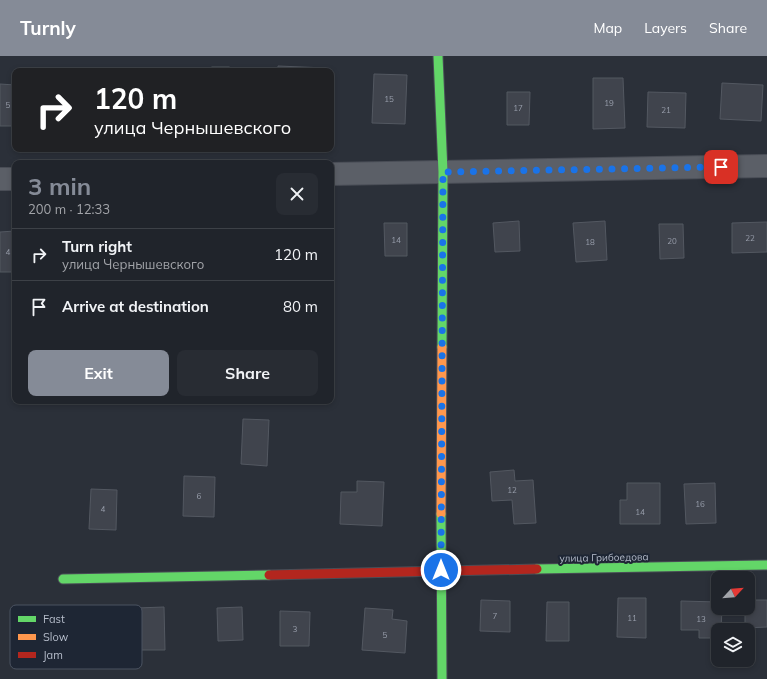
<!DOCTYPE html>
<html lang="en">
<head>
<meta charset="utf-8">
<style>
	:root { --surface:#20242b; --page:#282c33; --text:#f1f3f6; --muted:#a2a4a9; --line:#3d4147; --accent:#858b97 }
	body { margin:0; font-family:Mulish,sans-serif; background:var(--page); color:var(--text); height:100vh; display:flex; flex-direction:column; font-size:15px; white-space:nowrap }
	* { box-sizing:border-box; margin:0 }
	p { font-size:13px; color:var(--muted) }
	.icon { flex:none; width:22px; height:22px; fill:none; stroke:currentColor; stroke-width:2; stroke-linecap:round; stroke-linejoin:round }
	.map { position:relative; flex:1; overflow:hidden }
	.sheet { position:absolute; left:12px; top:104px; width:322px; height:244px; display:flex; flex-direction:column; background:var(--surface); border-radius:8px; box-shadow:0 2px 6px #0003,0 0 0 1px var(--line) }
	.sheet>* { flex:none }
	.top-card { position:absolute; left:12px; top:12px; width:322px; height:84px; border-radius:8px; box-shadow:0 2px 6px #0003,0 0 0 1px var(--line); background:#202124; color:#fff; overflow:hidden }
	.needle { width:26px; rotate:64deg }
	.fabs { position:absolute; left:711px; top:515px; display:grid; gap:8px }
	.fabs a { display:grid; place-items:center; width:44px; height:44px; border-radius:8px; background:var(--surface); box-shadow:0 2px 6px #0003,0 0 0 1px var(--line); font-size:20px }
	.pin { position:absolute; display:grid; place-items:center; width:34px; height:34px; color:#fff; margin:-17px; border-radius:8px; box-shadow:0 2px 6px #0006 }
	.me { position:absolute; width:44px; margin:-22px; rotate:0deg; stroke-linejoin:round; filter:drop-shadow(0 0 3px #0008) }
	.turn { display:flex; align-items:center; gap:14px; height:84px; padding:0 16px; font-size:18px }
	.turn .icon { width:52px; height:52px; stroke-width:2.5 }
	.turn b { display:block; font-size:28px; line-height:34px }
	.round { display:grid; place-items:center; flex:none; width:42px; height:42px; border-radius:8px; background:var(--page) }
	.overview { display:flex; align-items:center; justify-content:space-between; height:68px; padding:0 16px }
	h1 { font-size:24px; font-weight:700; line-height:30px; color:var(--accent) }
	.action { display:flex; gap:8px; margin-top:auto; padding:8px 16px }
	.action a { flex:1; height:46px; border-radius:8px; background:var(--accent); color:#fff; font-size:16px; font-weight:700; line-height:46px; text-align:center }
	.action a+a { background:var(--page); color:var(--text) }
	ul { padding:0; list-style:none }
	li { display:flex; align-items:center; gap:12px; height:52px; padding:0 16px; border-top:1px solid var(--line) }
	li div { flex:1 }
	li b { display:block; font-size:15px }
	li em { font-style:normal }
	header { display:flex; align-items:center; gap:24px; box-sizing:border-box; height:56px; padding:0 20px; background:var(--accent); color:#fff }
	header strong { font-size:19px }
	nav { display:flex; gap:22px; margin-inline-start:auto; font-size:14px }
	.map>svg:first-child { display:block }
</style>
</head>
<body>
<header>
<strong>Turnly</strong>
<nav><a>Map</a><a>Layers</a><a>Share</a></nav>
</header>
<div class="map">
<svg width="767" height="623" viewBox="0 0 767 623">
	<rect width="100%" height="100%" fill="#2b3039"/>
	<g fill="#40444d" stroke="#535861">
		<path d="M278 10 326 12V15H278Z"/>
		<rect x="212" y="11" width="17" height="4"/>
		<path d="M374 18 407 19 405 68 372 67Z"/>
		<path d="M593 22H623L625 72 593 73Z"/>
		<path d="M722 27 763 29 761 65 720 63Z"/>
		<path d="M0 28 15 29V70H0Z"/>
		<path d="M507 36H530L529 69H507Z"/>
		<path d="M648 36 686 37 685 72 647 71Z"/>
		<path d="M519 165 520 195 495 196 493 167Z"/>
		<path d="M605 165 607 204 576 206 573 167Z"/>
		<path d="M767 166V196L732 197V167Z"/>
		<path d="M384 167H407V200H385Z"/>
		<path d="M659 168H683L684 202 660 203Z"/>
		<path d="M15 175V216H0V176Z"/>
		<path d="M243 363 269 364 267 410 241 408Z"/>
		<path d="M514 414 515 425 533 424 536 467 514 468 512 444 492 445 490 416Z"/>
		<path d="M184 420 215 421 214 461 183 460Z"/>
		<path d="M357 425 384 426 382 470 340 468 341 436H357Z"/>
		<path d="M627 427H660V468H620V444H627Z"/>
		<path d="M715 427 716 467 686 468 684 428Z"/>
		<path d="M91 433 117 434 116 474 89 473Z"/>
		<path d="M618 542H646V582L617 581Z"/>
		<path d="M481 544 510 545V576L480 575Z"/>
		<path d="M748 544H767V571L745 572V552H748Z"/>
		<path d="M681 545 718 546V552H722L721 574H718V582H699V574H681Z"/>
		<path d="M547 546H569V585H546Z"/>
		<path d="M164 551 165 594H137V552Z"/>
		<path d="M242 551 243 584 218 585 217 552Z"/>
		<path d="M365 552 393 554 392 563 407 565 405 597 362 594Z"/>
		<path d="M280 555 310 556 309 590H280Z"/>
	</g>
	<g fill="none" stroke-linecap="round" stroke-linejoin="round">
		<defs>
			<g id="street">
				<path d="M331 118 767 110"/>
				<path d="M0 123H15"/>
			</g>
			<g id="fast">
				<path d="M438 0 443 116 442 291"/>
				<path d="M441 458 442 623"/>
				<path d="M537 513 767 509"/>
				<path d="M63 523 269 519"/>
			</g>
			<path id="slow" d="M441 458 442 291"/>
			<path id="jam" d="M269 519 537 513"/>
		</defs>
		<use href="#street" stroke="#494d56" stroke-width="24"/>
		<use href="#fast" stroke="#494d56" stroke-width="11"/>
		<use href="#slow" stroke="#494d56" stroke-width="11"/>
		<use href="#jam" stroke="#494d56" stroke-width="11"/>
		<use href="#street" stroke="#5b5f67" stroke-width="22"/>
		<use href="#fast" stroke="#63d668" stroke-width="9"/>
		<use href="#slow" stroke="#ff974d" stroke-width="9"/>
		<use href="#jam" stroke="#b3261e" stroke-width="9"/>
	</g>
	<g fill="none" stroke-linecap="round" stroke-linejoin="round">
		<path stroke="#1a73e8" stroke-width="7" stroke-dasharray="0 12.6" d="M441 514 443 116 721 111"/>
	</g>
	<g text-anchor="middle" stroke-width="4" stroke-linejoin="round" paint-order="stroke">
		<g font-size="8" fill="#989eab">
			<text x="389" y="46">15</text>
			<text x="609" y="50">19</text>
			<text x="8" y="52">5</text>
			<text x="518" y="55">17</text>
			<text x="666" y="57">21</text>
			<text x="750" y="185">22</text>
			<text x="396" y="187">14</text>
			<text x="672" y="188">20</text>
			<text x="590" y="189">18</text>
			<text x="8" y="199">4</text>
			<text x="512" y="437">12</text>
			<text x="199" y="443">6</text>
			<text x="700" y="451">16</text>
			<text x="103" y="456">4</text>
			<text x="640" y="459">14</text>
			<text x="495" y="563">7</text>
			<text x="632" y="565">11</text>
			<text x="701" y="566">13</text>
			<text x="295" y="576">3</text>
			<text x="385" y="582">5</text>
		</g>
		<g font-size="10" fill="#b5bcca" stroke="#1e2634">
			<text transform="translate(604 501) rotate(-1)" y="4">улица Грибоедова</text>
		</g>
	</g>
	<rect x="10" y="549" width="132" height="64" rx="6" fill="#1e2634" stroke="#4b5361" stroke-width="1"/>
	<rect x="18" y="560" width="18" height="6" fill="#63d668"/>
	<rect x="18" y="578" width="18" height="6" fill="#ff974d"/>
	<rect x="18" y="596" width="18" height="6" fill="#b3261e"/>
	<g font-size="11" fill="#b5bcca">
		<text x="43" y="567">Fast</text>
		<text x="43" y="585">Slow</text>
		<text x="43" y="603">Jam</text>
	</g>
</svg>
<div class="fabs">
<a><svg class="needle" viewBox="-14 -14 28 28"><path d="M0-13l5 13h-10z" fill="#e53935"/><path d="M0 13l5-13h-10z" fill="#a2a4a9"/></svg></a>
<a><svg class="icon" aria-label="layers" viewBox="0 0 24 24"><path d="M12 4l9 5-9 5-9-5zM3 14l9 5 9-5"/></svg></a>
</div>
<div class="pin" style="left:721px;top:111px;background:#d93025"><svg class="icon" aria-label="arrive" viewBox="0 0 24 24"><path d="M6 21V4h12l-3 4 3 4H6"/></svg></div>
<svg class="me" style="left:441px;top:514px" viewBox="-20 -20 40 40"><circle r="17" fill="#1a73e8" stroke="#fff" stroke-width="3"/><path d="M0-11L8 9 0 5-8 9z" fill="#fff"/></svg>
<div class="top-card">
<div class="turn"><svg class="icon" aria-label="right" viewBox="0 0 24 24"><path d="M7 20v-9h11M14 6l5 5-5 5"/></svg><div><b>120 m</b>улица Чернышевского</div></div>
</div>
<section class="sheet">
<div class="overview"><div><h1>3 min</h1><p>200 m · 12:33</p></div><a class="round"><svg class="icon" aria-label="close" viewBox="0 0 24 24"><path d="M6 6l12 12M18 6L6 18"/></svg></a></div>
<ul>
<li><svg class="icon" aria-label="right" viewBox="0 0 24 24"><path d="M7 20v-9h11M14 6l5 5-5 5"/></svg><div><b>Turn right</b><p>улица Чернышевского</p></div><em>120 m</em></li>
<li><svg class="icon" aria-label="arrive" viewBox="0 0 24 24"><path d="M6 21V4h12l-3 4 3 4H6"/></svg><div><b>Arrive at destination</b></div><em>80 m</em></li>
</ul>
<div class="action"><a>Exit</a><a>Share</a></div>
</section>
</div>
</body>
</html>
